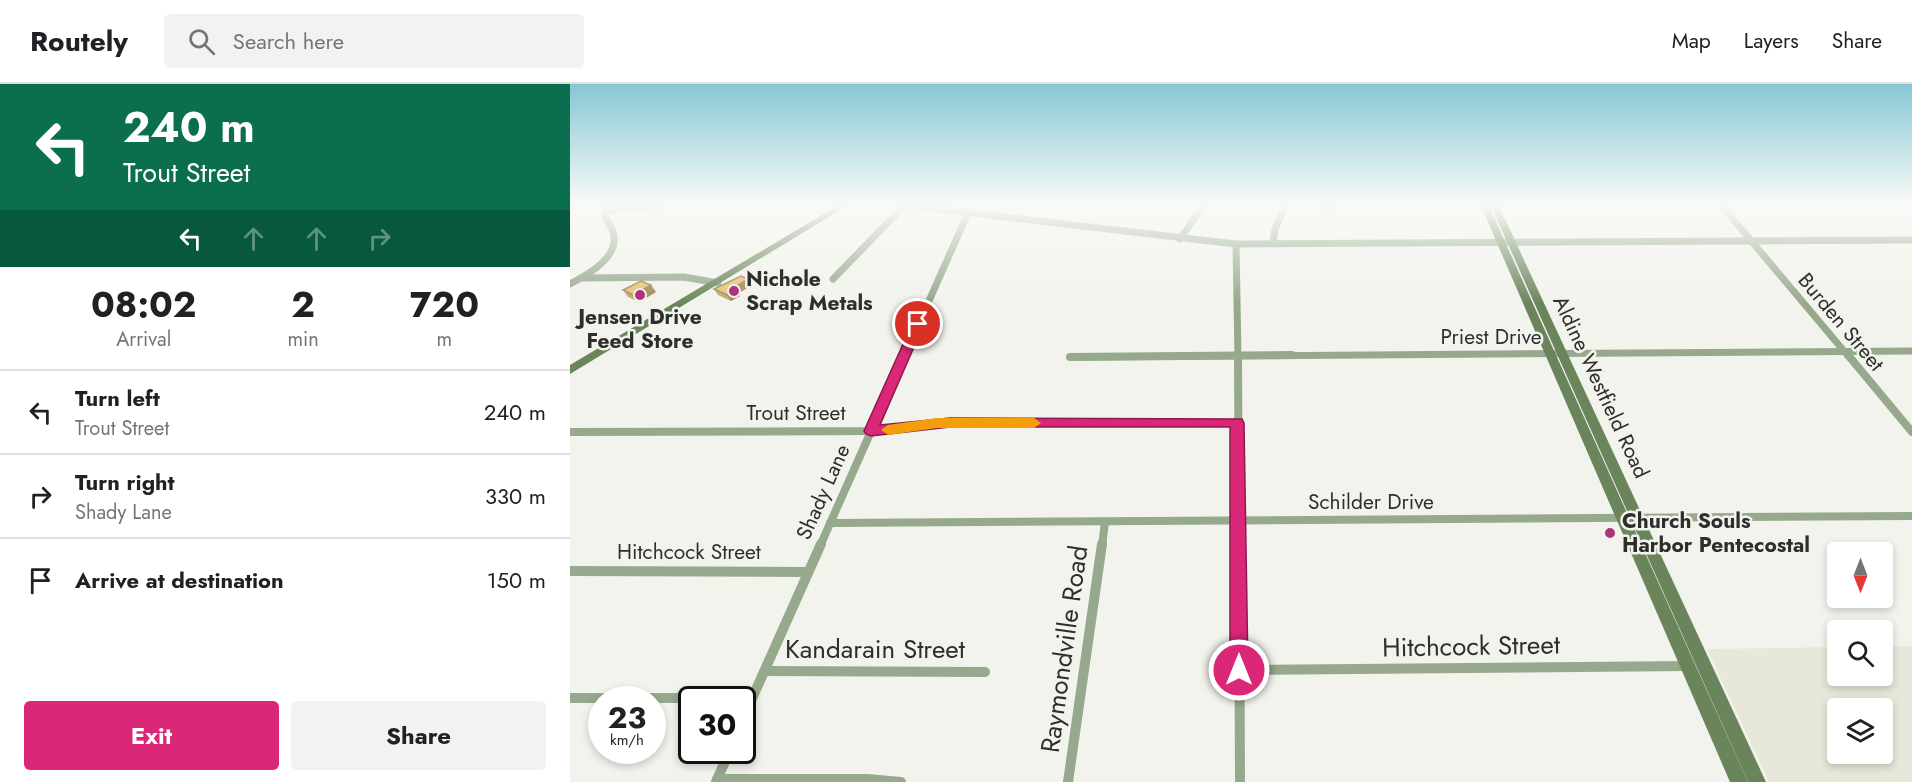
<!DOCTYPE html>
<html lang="en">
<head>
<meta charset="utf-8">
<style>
	:root { --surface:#fff; --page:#f2f2f2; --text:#202124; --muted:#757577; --line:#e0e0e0; --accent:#db2777 }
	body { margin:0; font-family:Jost,sans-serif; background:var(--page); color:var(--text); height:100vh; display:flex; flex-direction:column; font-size:22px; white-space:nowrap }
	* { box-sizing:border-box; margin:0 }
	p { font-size:20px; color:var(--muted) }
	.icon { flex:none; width:33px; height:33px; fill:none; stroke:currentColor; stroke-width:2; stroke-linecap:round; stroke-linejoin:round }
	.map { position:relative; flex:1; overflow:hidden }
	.side { display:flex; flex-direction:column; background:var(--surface); width:570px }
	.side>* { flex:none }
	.top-card { background:#0b6e4f; color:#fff; overflow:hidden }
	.needle { width:39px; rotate:180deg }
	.controls { position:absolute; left:1257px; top:458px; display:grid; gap:12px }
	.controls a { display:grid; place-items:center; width:66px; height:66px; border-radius:6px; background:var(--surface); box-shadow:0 3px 9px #0003; font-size:30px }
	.speed { position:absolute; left:18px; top:602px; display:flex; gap:12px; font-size:30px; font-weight:700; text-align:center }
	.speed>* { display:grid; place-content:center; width:78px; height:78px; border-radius:50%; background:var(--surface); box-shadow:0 3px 9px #0003; line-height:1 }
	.speed small { font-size:15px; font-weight:400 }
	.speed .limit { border:3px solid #111; border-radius:9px; background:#fff; color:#111 }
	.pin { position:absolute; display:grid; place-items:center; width:51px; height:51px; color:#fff; margin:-26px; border:3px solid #fff; border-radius:50%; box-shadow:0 2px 6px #0007 }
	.me { position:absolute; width:66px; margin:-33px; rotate:0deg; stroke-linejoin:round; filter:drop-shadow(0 0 4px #0008) }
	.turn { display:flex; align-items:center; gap:21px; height:126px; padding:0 24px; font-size:27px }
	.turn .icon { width:78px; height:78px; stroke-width:2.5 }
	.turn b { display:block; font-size:42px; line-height:51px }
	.lanes { display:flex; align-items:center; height:57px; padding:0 24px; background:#0003; justify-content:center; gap:30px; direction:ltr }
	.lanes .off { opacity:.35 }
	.eta { display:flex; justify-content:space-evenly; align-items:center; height:102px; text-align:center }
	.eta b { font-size:36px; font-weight:700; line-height:42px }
	.primary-button { display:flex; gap:12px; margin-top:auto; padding:12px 24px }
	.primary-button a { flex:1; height:69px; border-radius:6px; background:var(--accent); color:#fff; font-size:24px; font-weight:700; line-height:69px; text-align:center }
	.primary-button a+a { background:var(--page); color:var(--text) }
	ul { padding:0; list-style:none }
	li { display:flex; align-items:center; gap:18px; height:84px; padding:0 24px; border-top:2px solid var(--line) }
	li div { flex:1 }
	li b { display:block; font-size:22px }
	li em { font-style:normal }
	header { display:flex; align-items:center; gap:36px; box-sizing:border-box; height:84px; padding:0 30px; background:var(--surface); border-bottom:2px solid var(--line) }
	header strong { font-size:28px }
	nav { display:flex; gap:33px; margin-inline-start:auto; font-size:21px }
	.search { width:420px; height:54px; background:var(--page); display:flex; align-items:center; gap:15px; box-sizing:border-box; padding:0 21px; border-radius:6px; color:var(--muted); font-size:22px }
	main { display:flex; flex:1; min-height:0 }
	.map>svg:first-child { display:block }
</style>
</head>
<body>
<header>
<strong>Routely</strong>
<div class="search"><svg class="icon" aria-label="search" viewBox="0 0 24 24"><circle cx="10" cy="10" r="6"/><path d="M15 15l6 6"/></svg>Search here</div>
<nav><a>Map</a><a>Layers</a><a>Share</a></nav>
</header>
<main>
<section class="side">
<div class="top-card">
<div class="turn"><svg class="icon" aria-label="left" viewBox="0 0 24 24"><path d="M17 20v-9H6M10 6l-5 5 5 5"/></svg><div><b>240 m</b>Trout Street</div></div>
<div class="lanes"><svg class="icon" aria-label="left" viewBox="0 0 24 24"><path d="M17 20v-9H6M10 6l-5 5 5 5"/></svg><svg class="icon off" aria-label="ahead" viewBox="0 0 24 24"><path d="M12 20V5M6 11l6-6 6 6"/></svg><svg class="icon off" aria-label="ahead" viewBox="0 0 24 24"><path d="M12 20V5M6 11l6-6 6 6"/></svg><svg class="icon off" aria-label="right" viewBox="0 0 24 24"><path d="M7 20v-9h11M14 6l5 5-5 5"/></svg></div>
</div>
<div class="eta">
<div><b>08:02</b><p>Arrival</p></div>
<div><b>2</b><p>min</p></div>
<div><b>720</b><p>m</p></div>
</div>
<ul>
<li><svg class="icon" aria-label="left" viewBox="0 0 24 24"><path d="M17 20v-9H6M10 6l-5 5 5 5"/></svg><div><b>Turn left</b><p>Trout Street</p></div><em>240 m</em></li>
<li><svg class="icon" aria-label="right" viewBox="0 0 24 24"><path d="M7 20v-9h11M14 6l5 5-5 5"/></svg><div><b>Turn right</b><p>Shady Lane</p></div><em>330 m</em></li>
<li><svg class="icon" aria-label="arrive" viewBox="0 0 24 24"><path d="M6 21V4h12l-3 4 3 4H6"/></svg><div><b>Arrive at destination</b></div><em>150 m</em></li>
</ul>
<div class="primary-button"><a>Exit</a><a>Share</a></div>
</section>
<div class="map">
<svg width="1342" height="698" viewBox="0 0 1342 698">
	<rect width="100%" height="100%" fill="#f2f3ec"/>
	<path fill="#e7e8d9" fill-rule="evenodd" d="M1313 562H1342V698H1199L1137 565 1267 563 1268 591H1312ZM1268 624H1312V669H1268Z"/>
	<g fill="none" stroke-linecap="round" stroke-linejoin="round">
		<g stroke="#96a98d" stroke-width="7">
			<path d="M341 122 666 160 1342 156"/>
			<path d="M755 122 760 123"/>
			<path d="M1152 122 1279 273"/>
			<path d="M35 126 91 122"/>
			<path d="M610 155 633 122"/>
			<path d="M703 159 705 145 715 122"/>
			<path d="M666 160 668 273"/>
			<path d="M11 194 114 193 148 199"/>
			<path d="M263 195 334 122"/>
			<path d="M0 200C17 191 51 173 43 148 39 137 33 135 36 122"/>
			<path d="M334 273 398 129"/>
			<path d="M511 273 1342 267"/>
		</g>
		<g stroke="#96a98d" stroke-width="8">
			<path d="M668 271 669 462"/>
			<path d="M1278 271 1342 348"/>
			<path d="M500 273 722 271"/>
			<path d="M0 348 311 347 380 338 667 339"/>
			<path d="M260 439 1342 432"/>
			<path d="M250 462 335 271"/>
			<path d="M532 462 535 438"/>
		</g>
		<g stroke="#96a98d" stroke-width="10">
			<path d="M669 460 670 698"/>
			<path d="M0 487 238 488"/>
			<path d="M669 586 1119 582"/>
			<path d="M195 587 415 588"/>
			<path d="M0 614H182"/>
			<path d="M172 637 251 460"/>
			<path d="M147 695H297L331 698"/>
			<path d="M146 698 160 666"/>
			<path d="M498 698 532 460"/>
		</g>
		<g fill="#6a855c" fill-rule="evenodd">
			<path d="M267 122H277L0 290V281Z"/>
			<path d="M911 122H919L1178 698H1160Z"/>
			<path d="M921 122H929L1196 698H1178Z"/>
		</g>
	</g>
	<g fill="#c4a867">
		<path d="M178 195 182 201 169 209 170 212 161 217 148 211 144 205Z"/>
		<path d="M53 206 86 208 69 218 58 213Z"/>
	</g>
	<g fill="#a08854">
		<path d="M178 195 182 201 169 209 170 212 161 217 157 211 163 204Z"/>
		<path d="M81 201 86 208 69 218 63 211Z"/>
	</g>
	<g fill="#e4c378" stroke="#a08854" stroke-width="1.5">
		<path d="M171 192 178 195 163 204 166 205 157 211 144 205Z"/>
		<path d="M71 197 81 201 63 211 53 206Z"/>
	</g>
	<linearGradient id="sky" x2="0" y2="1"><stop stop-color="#85c7d4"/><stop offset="0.55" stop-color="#f9faf6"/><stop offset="1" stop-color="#f9faf6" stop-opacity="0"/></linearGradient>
	<rect width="1342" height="220" fill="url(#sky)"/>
	<path fill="#db2777" stroke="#8e194d" stroke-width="1.5" d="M348 236 354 240 310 341 380 334 672 335 674 339 678 586 675 592 669 595 663 592 660 586V343H380L301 352 296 350 294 347 342 240Z"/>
	<path fill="#f59e0b" d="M367 334H464L471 339 464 344H367L318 351 311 346 318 341Z"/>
	<g fill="#b2327e" stroke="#f2f3ec" stroke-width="2">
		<circle cx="164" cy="207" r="6"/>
		<circle cx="70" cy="211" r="6"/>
		<circle cx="1040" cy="449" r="6"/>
	</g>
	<g text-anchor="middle" stroke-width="5" stroke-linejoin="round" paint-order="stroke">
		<g font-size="21" font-weight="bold" fill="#2e2e2c" stroke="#f2f3ec" text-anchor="start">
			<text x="176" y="202">Nichole<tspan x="176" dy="24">Scrap Metals</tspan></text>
			<text x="70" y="240" text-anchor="middle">Jensen Drive<tspan x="70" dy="24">Feed Store</tspan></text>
			<text x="1052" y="444">Church Souls<tspan x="1052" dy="24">Harbor Pentecostal</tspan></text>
		</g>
		<g font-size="21" fill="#2e2e2c" stroke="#f2f3ec">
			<text transform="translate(1271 238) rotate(50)" y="7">Burden Street</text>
			<text x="921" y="260">Priest Drive</text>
			<text transform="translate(1031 303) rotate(65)" y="7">Aldine Westfield Road</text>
			<text x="226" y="336">Trout Street</text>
			<text transform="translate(253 408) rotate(-66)" y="7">Shady Lane</text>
			<text x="801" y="425">Schilder Drive</text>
			<text x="119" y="475">Hitchcock Street</text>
		</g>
		<g font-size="26" fill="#2e2e2c" stroke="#f2f3ec">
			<text transform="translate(901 562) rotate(-1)" y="9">Hitchcock Street</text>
			<text x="305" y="574">Kandarain Street</text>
			<text transform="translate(494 565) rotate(-82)" y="9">Raymondville Road</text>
		</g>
	</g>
</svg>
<div class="controls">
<a><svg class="needle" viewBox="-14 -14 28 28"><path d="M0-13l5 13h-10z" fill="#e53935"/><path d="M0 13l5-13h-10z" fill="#757577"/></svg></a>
<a><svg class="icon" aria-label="search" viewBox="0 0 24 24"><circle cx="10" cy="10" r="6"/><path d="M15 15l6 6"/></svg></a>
<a><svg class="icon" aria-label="layers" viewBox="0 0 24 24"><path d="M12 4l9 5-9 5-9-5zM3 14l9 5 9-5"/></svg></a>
</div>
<div class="speed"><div>23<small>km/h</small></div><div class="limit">30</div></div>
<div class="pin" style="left:348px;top:240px;background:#d93025"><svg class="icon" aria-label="arrive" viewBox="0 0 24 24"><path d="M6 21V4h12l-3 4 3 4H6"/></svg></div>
<svg class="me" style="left:669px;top:586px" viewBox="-20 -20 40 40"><circle r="17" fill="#db2777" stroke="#fff" stroke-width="3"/><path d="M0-11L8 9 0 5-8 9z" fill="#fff"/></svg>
</div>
</main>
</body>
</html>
